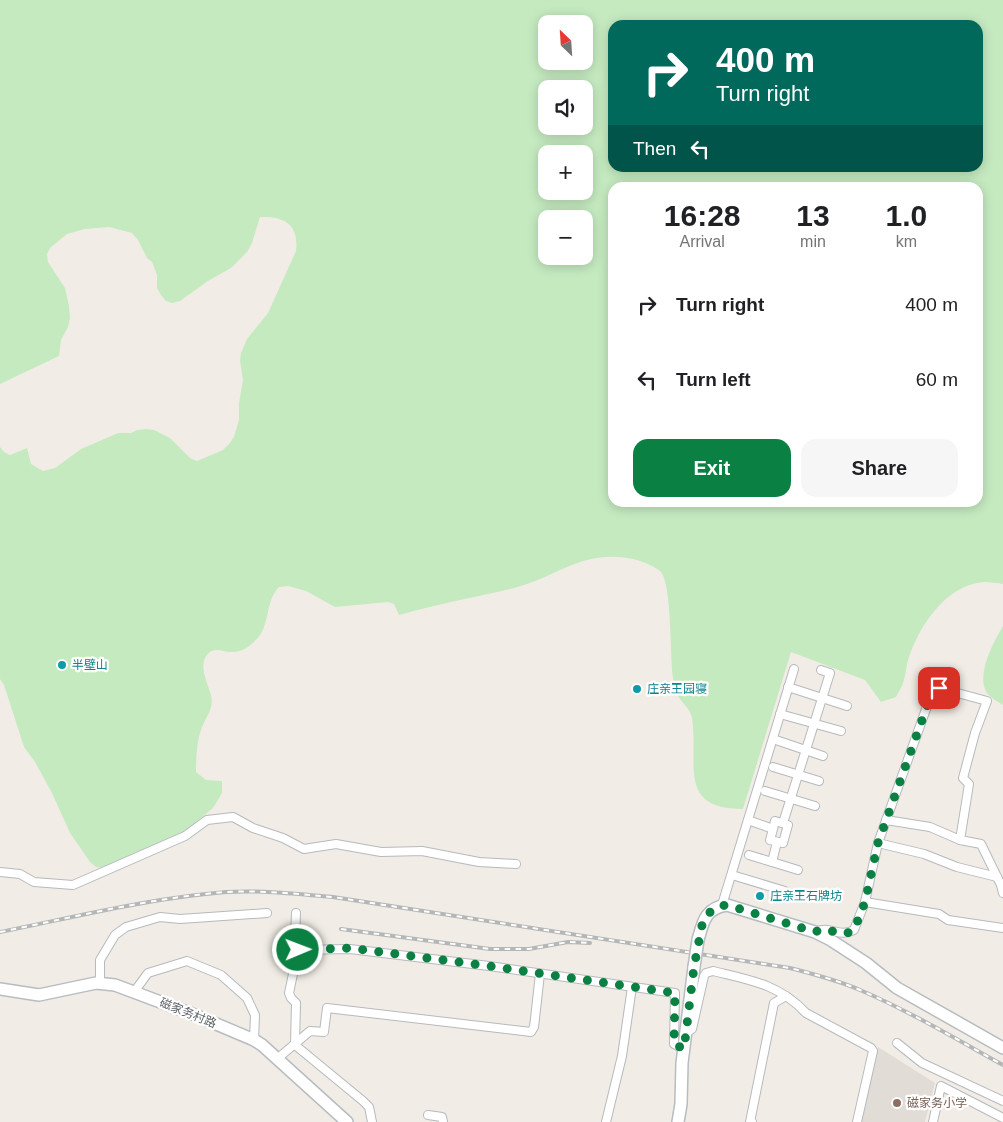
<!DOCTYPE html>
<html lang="en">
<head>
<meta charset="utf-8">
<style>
	:root { --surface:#fff; --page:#f6f6f6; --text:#202124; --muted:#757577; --accent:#0b8043 }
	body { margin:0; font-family:Arial,"Noto Sans SC",sans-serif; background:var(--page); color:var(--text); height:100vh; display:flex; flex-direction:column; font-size:19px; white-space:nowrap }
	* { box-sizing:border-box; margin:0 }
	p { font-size:16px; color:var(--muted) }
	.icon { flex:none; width:28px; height:28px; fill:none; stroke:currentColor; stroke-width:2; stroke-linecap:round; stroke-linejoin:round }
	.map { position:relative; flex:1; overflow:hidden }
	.panel { position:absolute; left:608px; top:182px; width:375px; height:325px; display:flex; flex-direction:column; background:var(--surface); border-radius:15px; box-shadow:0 2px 12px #0003 }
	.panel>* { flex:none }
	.top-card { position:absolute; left:608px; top:20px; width:375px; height:152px; border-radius:15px; box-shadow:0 2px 12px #0003; background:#00695c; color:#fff; overflow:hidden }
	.needle { width:32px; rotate:335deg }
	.tools { position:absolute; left:538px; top:15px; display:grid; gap:10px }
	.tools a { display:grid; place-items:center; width:55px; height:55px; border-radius:10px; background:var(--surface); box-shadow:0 2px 12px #0003; font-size:25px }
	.pin { position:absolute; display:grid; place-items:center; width:42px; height:42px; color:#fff; margin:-21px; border-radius:10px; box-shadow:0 2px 8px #0006 }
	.me { position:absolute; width:55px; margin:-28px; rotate:89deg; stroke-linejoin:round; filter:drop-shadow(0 0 4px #0008) }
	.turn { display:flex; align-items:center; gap:18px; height:105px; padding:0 25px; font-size:22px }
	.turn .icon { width:65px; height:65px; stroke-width:2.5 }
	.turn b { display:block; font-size:35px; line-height:42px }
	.then { display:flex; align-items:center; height:48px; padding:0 25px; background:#0003; gap:10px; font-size:19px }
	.eta { display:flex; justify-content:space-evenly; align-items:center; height:85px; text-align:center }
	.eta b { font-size:30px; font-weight:700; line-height:35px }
	.primary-button { display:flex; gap:10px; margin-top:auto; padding:10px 25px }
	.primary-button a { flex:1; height:58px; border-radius:15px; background:var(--accent); color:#fff; font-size:20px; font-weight:700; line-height:58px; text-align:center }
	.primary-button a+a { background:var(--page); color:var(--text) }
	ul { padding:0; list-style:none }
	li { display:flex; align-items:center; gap:15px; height:75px; padding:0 25px }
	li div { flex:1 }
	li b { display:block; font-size:19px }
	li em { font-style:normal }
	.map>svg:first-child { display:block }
</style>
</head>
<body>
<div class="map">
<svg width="1003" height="1122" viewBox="0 0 1003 1122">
	<rect width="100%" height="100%" fill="#f1ede6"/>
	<path fill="#e1dcd5" d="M878 1047 935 1083 925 1122H860Z"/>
	<g fill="#c5eac0" fill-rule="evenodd">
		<path d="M0 0H1003V584C997 583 990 582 984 582 946 585 920 625 909 657 906 665 906 675 903 683 902 688 898 692 896 697L881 702 865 680 791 652 743 809C676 809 699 763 692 718 690 709 685 706 680 699 676 694 674 684 673 677 670 656 672 586 661 572 656 567 644 562 637 560 584 547 560 576 514 588 476 597 437 604 399 615L394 604 388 602 335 607 306 591 288 586 279 587C266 600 270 620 260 635 253 644 243 653 231 652 222 652 214 646 207 655 198 666 208 684 211 695 214 708 207 716 202 727 197 740 196 758 196 772L206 780 222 781V793L213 808 182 834 104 868 96 867 90 862 70 833 52 793 35 762 24 747 4 685 0 679V447L4 452 10 455 27 448 31 464 43 471 55 468 81 449 118 433H131L137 430 146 429 154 430 170 438 190 458 197 461 223 450 229 444 234 437 239 420V403L243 380 240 361 241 353 247 339 268 313 296 251C299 225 285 216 260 217L252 243 247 252 231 268 208 281 180 301 172 303 166 301 161 295 157 288V275L152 262 147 258 138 240 132 233 109 227 85 229 67 234 50 248 47 254 48 262 65 288 69 306 70 318 68 327 61 340 59 356 0 384ZM546 24H584V61H546ZM612 25H978V168H612ZM546 89H584V126H546ZM546 154H584V191H546ZM612 188H978V502H612ZM546 219H584V256H546Z"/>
		<path d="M1003 626V705C998 702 990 697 987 693 975 676 994 641 1003 626Z"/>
	</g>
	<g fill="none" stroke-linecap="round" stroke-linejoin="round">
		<defs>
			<g id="street">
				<path d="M788 687 847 706"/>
				<path d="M780 714 841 731"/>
				<path d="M773 739 823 756"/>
				<path d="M773 767 819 781"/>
				<path d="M765 791 815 806"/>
				<path d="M748 820 773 829 775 821 788 825 783 843 770 840 773 829"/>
				<path d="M886 820 930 827 960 840"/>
				<path d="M783 823 830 673 821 670"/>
				<path d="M878 843 924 854 957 867 997 877"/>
				<path d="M749 855 772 862 777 842"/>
				<path d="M772 862 798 870"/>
				<path d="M0 872 20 874 34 882 73 885 185 836 207 820 233 817 253 828 283 838 304 849 336 844 381 852 422 851 479 862 516 864"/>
				<path d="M732 875 785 891"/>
				<path d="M865 902 939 914 948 920 1003 928"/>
				<path d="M722 905 794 669"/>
				<path d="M296 913 295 938 298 950 289 993 291 998 296 1003 295 1045 363 1101 369 1107 372 1122"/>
				<path d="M815 932C830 925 838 938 854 930L865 902 878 843 930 698 939 688 987 701 975 733 963 778 969 784 960 840 981 844 1001 885 1003 893"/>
				<path d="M298 950 350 949 489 966 675 993 674 1044 684 1049"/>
				<path d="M100 983V960L115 935 126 927 160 917 180 919 267 913"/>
				<path d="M134 992 148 973 187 961 221 975 247 998 255 1015 254 1040"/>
				<path d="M685 1034 692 1029 704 976 706 973 713 971C750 980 779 984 806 1013L871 1048 873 1051 857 1122"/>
				<path d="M897 1043 922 1063 1003 1101"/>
				<path d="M277 1059 310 1031 324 1032 327 1008 531 1032 534 1027 540 974"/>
				<path d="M428 1115 442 1117 443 1122"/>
				<path d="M606 1122 622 1056 632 987"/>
				<path d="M752 1122H750L774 1003 786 996"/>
				<path d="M933 1122 941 1086 1003 1118"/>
			</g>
			<g id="secondary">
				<path d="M698 940C703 922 705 908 727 905L815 932 829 939 866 963 897 988 1003 1048"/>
				<path d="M0 989 39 995 96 983 115 985 195 1015 254 1040 262 1045 347 1122"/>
				<path d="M678 1122 681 1104 682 1063 694 967"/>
			</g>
		</defs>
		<use href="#street" stroke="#b6b9be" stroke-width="10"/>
		<use href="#secondary" stroke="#b7bcc1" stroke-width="14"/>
		<use href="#street" stroke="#fff" stroke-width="8"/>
		<use href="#secondary" stroke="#fff" stroke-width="11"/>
		<defs>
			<g id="rail">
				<path d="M341 929 490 949H529L568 942 590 943"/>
				<path d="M0 932C75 917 150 898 226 892 262 890 298 894 333 897L790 968C813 974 837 980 860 990 909 1011 956 1039 1003 1065"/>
			</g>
		</defs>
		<use href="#rail" stroke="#b5b6b7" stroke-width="4"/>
		<use href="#rail" stroke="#fff" stroke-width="2" stroke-dasharray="5.5" stroke-linecap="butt"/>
		<defs>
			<path id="secondary-bridge" d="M694 967 698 940"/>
		</defs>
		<use href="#secondary-bridge" stroke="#b7bcc1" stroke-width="14" stroke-linecap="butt"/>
		<use href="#secondary-bridge" stroke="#fff" stroke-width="11"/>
	</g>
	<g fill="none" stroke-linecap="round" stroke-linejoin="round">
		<path stroke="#0b8043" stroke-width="9" stroke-dasharray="0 16.2" d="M298 950 350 948 489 966 675 993 674 1044 684 1049 694 967 703 920 713 909 719 906 727 905 815 932 822 929 845 934 854 930 865 902 878 843 930 698 939 688"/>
	</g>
	<g fill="#0f9aa8" stroke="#fff" stroke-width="2">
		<circle cx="62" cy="665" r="5"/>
		<circle cx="637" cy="689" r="5"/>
		<circle cx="760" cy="896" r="5"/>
	</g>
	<circle fill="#8d6e63" stroke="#fff" stroke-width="2" cx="897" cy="1103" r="5"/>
	<g text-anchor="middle" stroke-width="4.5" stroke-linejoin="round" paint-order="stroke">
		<g font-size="12" fill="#0d838f" stroke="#fff" text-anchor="start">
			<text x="72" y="669">半壁山</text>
			<text x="647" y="693">庄亲王园寝</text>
			<text x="770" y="900">庄亲王石牌坊</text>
		</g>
		<g font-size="12" fill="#5d6368" stroke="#fff">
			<text transform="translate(188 1013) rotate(22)" y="4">磁家务村路</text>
		</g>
		<g font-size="12" fill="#785e54" stroke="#fff" text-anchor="start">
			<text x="907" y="1107">磁家务小学</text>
		</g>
	</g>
</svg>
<div class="tools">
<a><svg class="needle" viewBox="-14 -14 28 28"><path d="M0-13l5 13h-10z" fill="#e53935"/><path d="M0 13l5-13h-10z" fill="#757577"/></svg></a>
<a><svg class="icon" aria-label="sound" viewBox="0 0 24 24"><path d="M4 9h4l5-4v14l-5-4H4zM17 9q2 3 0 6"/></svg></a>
<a>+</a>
<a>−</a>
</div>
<div class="pin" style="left:939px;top:688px;background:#d93025"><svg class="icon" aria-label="arrive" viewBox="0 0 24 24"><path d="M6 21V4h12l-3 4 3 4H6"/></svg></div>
<svg class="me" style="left:298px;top:950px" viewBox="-20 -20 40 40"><circle r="17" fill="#0b8043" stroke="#fff" stroke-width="3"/><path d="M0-11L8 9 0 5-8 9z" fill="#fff"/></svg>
<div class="top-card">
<div class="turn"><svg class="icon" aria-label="right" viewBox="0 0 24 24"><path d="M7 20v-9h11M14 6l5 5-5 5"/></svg><div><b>400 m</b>Turn right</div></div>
<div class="then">Then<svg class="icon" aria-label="left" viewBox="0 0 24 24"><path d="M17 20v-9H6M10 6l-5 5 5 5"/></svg></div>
</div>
<section class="panel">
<div class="eta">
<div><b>16:28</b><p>Arrival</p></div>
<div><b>13</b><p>min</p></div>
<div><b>1.0</b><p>km</p></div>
</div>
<ul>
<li><svg class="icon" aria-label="right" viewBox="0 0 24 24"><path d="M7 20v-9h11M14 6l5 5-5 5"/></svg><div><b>Turn right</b></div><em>400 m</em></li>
<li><svg class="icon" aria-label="left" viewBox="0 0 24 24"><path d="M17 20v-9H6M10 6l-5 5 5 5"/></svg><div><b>Turn left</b></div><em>60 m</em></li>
</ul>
<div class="primary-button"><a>Exit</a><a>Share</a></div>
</section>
</div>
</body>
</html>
